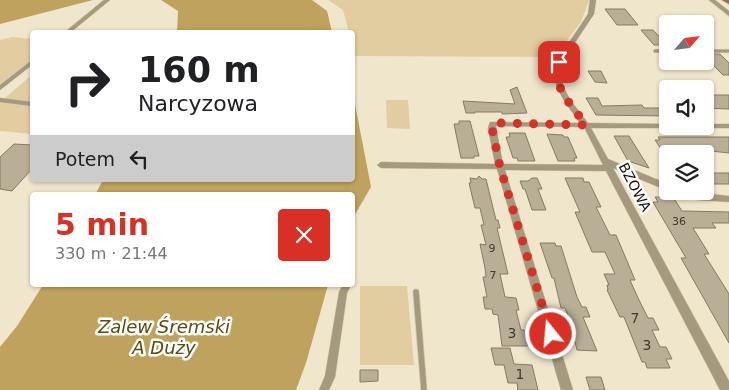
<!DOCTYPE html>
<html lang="pl">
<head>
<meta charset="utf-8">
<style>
	:root { --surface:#fff; --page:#f2f2f2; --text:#202124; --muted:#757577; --accent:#d93025 }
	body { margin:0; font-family:"DejaVu Sans",sans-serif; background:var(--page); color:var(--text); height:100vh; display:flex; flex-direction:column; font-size:19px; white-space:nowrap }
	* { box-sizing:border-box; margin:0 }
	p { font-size:16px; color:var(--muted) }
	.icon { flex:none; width:28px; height:28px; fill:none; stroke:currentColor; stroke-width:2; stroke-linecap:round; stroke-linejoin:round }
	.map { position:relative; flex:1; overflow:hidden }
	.panel { position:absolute; left:30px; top:192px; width:325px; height:95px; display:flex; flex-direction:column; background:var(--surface); border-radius:5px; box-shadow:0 1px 4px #0004 }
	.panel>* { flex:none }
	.hud { position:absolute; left:30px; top:30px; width:325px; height:152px; border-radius:5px; box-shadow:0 1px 4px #0004; background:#fff; color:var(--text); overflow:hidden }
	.needle { width:32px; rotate:62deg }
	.buttons { position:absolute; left:659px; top:15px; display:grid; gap:10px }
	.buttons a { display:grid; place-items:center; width:55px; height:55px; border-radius:5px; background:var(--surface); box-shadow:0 1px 4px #0004; font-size:25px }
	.pin { position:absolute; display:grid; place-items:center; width:42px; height:42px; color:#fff; margin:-21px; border-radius:10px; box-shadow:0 2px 8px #0006 }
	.me { position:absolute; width:55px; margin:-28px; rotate:343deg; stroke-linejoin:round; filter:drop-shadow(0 0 4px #0008) }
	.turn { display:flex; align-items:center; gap:18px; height:105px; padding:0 25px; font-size:22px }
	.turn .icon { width:65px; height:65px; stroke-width:2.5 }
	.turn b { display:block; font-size:35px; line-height:42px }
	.then { display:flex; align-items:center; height:48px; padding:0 25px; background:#0003; gap:10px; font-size:19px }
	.round { display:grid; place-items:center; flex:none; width:52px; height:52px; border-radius:5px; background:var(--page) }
	.overview { display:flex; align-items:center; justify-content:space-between; height:85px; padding:0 25px }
	h1 { font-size:30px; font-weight:800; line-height:38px; color:var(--accent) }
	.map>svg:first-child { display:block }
</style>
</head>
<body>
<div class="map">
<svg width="729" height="390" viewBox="0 0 729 390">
	<rect width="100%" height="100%" fill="#f0e6cc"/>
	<g fill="#e1cd9f">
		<path d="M328 0H589L581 22 554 57 355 56 353 46 352 32H349L343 10Z"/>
		<path d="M12 37 32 39V59L0 84V40Z"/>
		<path d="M32 75V134L0 131V102Z"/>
		<path d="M386 100H408L410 129 387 128Z"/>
		<path d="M360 286H407L414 365H360Z"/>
	</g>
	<g fill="#bea25d">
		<path d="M0 0H93L0 24Z"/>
		<path d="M161 0H312L327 11 332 32H177L178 11Z"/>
		<path d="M353 94 371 187 353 218 352 195H95L103 180H352Z"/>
		<path d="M43 285H328L306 363 296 390H0V347L17 326Z"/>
	</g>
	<g fill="#b9af96" stroke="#857b64">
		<path d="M605 9H625L638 25H617Z"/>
		<path d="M641 30H653L667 45H654Z"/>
		<path d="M705 54H720L729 63V75H723L705 57Z"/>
		<path d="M588 71H601L607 83 595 82Z"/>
		<path d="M517 87 527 113 502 114V112H475V113H466L463 101 515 104 510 90Z"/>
		<path d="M705 95H729V109L705 108Z"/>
		<path d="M586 98H598L602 106 642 105 644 108H668V116L596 115Z"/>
		<path d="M459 121H470L479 156H474V158H461L454 124H459Z"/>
		<path d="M509 133H525L535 161H518L517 158H513L506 137H510Z"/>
		<path d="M547 134 563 135 564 137H568L577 158H574L575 161H558Z"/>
		<path d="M614 136H629L649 168 628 161Z"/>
		<path d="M658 137H729V153L711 151 663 152 655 140H660Z"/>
		<path d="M14 144 32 145V169L12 191 0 189V157Z"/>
		<path d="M705 170H711L713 173H729V184H709L705 178Z"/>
		<path d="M479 176 482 179H486L496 220H498L500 228H497L508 274H500L505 297 516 298 519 310H516L521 330H524L528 346H502L498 315 493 314 492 309H485L483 297H487L483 277H486L485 268 480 244 486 245 481 225H484L480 208H475L469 183H471L470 178 477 179Z"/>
		<path d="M532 178H537L542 189H538L546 210H532L525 189H523L520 181H528Z"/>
		<path d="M565 178H583L584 182H589L601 207H596L610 235H616L635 280H630L638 298 648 318H653L659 330H652L660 347H666L672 359H666L670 368H647L645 362H642L624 317H620L607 290H608L607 285H609L604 274H615L605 252H592L575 212H580Z"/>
		<path d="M655 197H673L682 211 729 212V223H712L716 228H693L709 254H704L729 294V343L681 258H686L653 202H658Z"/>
		<path d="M540 243H555L556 246H561L577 297 582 307H586L590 317H583L597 351 577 350 575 342H572L568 330H573L565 308H561L554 278H552Z"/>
		<path d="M491 348H510L514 364 532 365 538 390H518L517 383H508L504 365H495Z"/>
		<path d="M360 370H378V381L360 382Z"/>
		<path d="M586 377H601L605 390H590Z"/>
	</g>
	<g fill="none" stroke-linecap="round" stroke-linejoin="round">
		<defs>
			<g id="service-far2">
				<path d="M655 51H668"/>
				<path d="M705 51H729"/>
			</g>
			<path id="service-far1" d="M0 100 32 104"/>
			<path id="service" d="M416 292 424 390"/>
			<path id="pedestrian" d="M343 285H351L347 293 335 377 329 390H319L325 376 339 292Z"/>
			<g id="minor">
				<path d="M104 0H110L71 32H65Z"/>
				<path d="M590 0H596L594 14 562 62C556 87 574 104 588 123L668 124V126H672L668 128H591L608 159 668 184V191L613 168 729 381V390H720L606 171 505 170 573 390H561L497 169 381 168 377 165 381 162 495 164 488 128 490 122 580 123C567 104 549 86 556 62L588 14ZM496 126 584 127 603 165 503 164Z"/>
				<path d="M709 0H715L729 11V16Z"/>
				<path d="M32 60V65L0 90V85Z"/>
				<path d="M705 124H729V128H702L701 126H705Z"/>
				<path d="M673 191C692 191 710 194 729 196V202L698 200 674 193Z"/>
			</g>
			<path id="secondary" d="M722 0H729V4Z"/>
		</defs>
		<use href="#service-far2" stroke="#cdc4ad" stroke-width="4"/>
		<use href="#service-far1" stroke="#cdc4ad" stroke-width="5"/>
		<use href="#service" stroke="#cdc4ad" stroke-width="7"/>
		<use href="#pedestrian" stroke="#cdc4ad" stroke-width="1"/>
		<use href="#minor" stroke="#cdc4ad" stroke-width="1"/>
		<use href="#secondary" stroke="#cdc4ad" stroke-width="2"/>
		<use href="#service-far2" stroke="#a69a7e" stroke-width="3"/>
		<use href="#service-far1" stroke="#a69a7e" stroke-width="4"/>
		<use href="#service" stroke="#a69a7e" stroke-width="5.5"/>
		<use href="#pedestrian" fill="#a69a7e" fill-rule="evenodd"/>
		<use href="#minor" fill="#a69a7e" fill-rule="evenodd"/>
		<use href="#secondary" fill="#87754a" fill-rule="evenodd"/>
	</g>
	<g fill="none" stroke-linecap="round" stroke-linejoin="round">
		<path stroke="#d93025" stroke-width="9" stroke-dasharray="0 16.2" d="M551 334 500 167 492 128 493 124 498 123 586 125C574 108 549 84 559 62"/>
	</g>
	<g text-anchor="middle" stroke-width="5" stroke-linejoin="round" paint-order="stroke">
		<g font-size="11" fill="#403a2d">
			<text x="679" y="225">36</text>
			<text x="492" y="252">9</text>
			<text x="493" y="279">7</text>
		</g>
		<g font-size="14" fill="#17130a" stroke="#fff">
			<text transform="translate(635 187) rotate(62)" y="5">BZOWA</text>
		</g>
		<g font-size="14" fill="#403a2d">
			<text x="635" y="323">7</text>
			<text x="512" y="338">3</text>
			<text x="647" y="350">3</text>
			<text x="520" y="379">1</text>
		</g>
		<g font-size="18" font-style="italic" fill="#5c4811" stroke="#fff">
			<text x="164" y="333">Zalew Śremski<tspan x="164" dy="21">A Duży</tspan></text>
		</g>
	</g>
</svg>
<div class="buttons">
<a><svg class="needle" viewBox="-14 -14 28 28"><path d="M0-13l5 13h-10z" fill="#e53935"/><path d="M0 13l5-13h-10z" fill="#757577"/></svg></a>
<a><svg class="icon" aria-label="sound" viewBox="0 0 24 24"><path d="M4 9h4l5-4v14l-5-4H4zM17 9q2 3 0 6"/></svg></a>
<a><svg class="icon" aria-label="layers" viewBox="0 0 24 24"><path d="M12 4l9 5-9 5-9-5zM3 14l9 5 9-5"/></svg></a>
</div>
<div class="pin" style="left:559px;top:62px;background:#d93025"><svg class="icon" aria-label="arrive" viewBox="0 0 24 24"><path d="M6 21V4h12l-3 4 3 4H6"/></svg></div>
<svg class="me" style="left:551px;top:334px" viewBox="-20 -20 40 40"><circle r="17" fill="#d93025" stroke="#fff" stroke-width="3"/><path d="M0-11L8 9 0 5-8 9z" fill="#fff"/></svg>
<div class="hud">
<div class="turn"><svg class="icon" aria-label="right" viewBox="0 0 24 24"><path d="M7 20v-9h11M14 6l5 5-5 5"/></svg><div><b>160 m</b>Narcyzowa</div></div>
<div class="then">Potem<svg class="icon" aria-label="left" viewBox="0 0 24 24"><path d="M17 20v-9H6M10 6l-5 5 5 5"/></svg></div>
</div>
<section class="panel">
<div class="overview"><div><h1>5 min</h1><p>330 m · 21:44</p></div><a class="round" style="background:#d93025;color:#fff"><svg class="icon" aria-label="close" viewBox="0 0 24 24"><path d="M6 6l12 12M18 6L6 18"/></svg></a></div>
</section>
</div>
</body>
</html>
